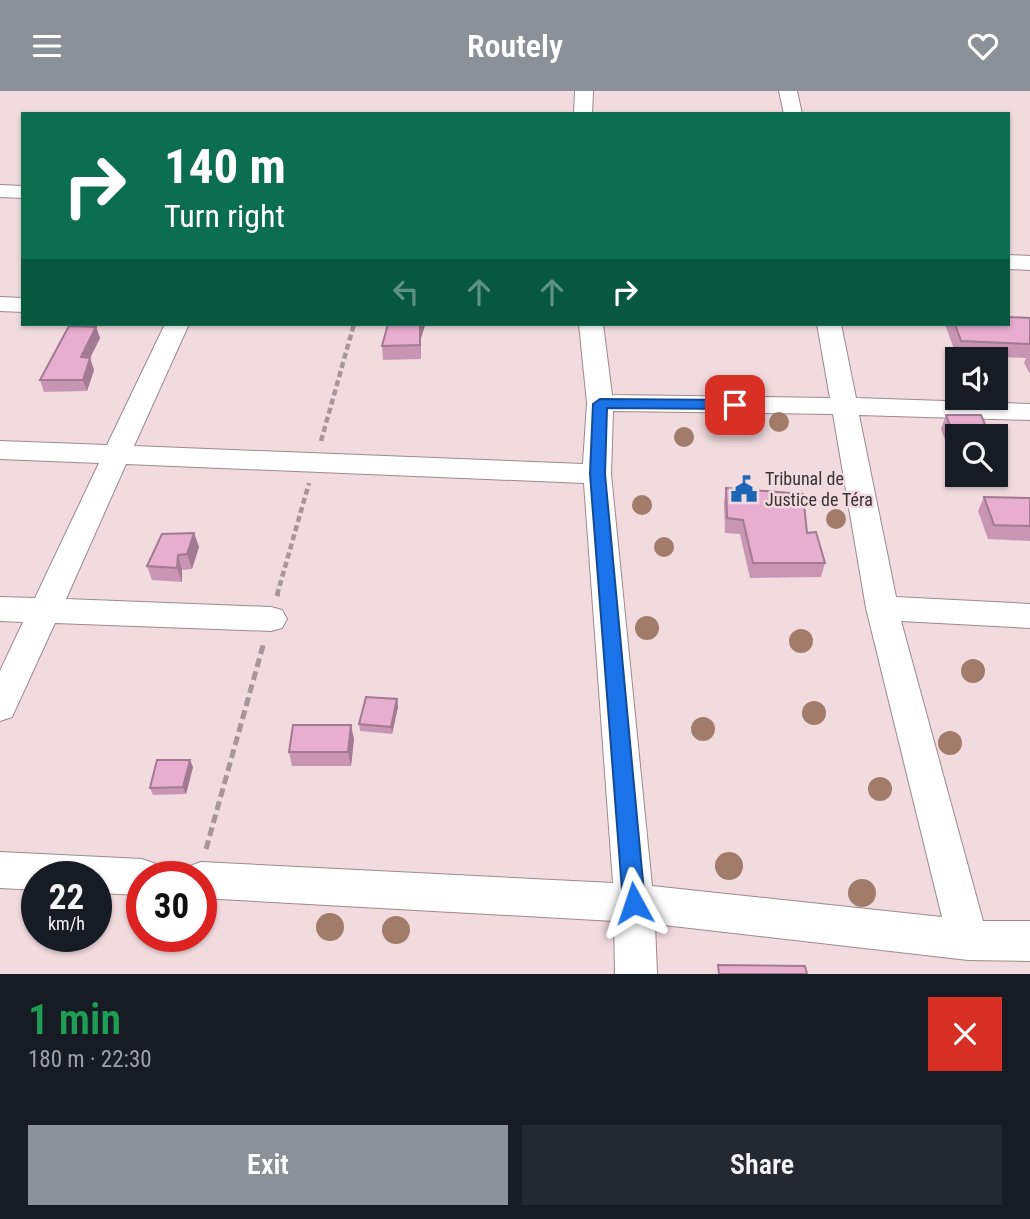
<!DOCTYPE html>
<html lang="en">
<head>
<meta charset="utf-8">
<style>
	:root { --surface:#171b24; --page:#242831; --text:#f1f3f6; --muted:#9ea1a6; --accent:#8c9099 }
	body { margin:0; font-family:"Roboto Condensed",sans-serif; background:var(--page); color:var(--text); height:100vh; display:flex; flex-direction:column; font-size:26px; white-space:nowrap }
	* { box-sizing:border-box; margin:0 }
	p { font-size:23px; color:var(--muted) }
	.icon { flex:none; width:38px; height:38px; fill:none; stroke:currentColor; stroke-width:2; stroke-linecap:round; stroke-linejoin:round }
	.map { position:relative; height:883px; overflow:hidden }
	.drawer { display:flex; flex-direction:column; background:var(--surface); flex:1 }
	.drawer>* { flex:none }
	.hud { position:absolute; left:21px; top:21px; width:989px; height:214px; border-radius:0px; box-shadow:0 2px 5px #0004; background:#0b6e4f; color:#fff; overflow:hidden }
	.buttons { position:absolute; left:945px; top:256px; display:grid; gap:14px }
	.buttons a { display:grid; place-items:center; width:63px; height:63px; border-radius:0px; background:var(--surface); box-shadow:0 2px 5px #0004; font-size:35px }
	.speed { position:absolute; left:21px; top:770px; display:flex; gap:14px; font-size:35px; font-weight:700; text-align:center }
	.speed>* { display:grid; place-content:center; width:91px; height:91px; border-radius:50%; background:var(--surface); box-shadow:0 2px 5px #0004; line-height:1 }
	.speed small { font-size:18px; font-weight:400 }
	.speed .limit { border:10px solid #d22; background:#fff; color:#111 }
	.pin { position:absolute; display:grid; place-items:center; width:60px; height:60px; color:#fff; margin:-30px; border-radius:14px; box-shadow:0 4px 10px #0006 }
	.me { position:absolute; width:77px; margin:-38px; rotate:355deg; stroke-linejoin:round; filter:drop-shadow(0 0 5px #0008) }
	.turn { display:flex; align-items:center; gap:24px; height:147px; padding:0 28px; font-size:32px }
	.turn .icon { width:91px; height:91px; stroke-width:2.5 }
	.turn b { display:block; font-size:49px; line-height:60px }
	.lanes { display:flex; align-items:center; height:66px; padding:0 28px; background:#0003; justify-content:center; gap:35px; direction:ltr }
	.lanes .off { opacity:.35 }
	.round { display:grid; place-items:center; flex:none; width:74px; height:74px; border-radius:0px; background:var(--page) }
	.summary { display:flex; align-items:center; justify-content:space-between; height:119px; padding:0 28px }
	h1 { font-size:42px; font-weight:600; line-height:52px; color:#1e9e55 }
	.cta { display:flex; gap:14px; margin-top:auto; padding:14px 28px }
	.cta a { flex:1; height:80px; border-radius:0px; background:var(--accent); color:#fff; font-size:28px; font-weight:600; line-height:80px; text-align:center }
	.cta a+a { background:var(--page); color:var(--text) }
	header { display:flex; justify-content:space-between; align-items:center; height:91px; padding:0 28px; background:var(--accent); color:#fff; font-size:32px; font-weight:600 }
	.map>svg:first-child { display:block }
</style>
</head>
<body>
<header><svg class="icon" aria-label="menu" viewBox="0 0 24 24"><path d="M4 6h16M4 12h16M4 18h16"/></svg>Routely<svg class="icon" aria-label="heart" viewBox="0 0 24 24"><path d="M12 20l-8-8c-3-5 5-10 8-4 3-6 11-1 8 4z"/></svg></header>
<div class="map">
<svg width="1030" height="883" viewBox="0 0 1030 883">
	<rect width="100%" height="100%" fill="#f1dbdf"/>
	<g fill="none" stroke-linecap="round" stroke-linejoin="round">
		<defs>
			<g id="street">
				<path d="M575 0H593L592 23H574Z"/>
				<path d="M779 0H797L802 23H784Z"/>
				<path d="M0 94 23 95V107L0 106Z"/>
				<path d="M1008 164 1030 165V179L1008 178Z"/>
				<path d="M0 206 23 207V221L0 220Z"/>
				<path d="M165 233H189L134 355 583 373 587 312 579 233H603L612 304 830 307 817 233H841L856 307 1030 313V329L859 324 896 506 1030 513V537L901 530 983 830H1030V870L968 869 655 833 657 883H615L614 830 201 807V786H183L187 776 201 771 613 792 584 392 126 373 66 508 271 516 282 519 287 528 282 537 271 540 55 532 12 626 0 630V580L23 531 0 530V506L35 507 99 372 0 368V350L107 354ZM613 320 833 323 866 517 942 826 652 795 611 383Z"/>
				<path d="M0 761 142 768 156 773 161 786H142V804L96 802V786H37V799L0 797Z"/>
			</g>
		</defs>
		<use href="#street" stroke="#9d898c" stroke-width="2"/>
		<g stroke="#a69599" stroke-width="4.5" stroke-dasharray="6 3.5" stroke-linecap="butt">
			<path d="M321 350 354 233"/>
			<path d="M277 504 309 392"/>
		</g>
		<g stroke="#a69599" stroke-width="5" stroke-dasharray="9 4.5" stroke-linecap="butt">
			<path d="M277 505 278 502"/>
			<path d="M206 758 264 551"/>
		</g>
		<use href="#street" fill="#fff" fill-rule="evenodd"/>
	</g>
	<g fill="#a27c6a">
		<circle cx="779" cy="331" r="10"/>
		<circle cx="684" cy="346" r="10"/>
		<circle cx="642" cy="414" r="10"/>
		<circle cx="836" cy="428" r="10"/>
		<circle cx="664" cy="456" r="10"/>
		<circle cx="647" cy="537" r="12"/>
		<circle cx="801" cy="550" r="12"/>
		<circle cx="973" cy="580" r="12"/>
		<circle cx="814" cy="622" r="12"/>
		<circle cx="703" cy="638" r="12"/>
		<circle cx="950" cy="652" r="12"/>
		<circle cx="880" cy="698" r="12"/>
		<circle cx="729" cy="775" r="14"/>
		<circle cx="862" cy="802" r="14"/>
		<circle cx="330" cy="836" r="14"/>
		<circle cx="396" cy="839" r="14"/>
	</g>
	<g fill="#c896b2">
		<path d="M1030 227V283L1024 272 1026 267 956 264 945 233H1008Z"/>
		<path d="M425 234 421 247V268L383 269 382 255Z"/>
		<path d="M96 236 100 247 90 267 94 279 87 300 44 301 40 289Z"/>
		<path d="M946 324 957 345V360H949L941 338Z"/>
		<path d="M726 397 807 442 825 472 821 486 750 487 740 443 725 442 724 411Z"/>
		<path d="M984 406 1030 407V450L988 448 978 420Z"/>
		<path d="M194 442 199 456 192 478 182 479V491L152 489 147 475Z"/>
		<path d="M397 608 398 616 392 643 360 640 359 633Z"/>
		<path d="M354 648 351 675H292L289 661Z"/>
		<path d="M193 676 186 703 153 704 150 697Z"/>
	</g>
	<g fill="#a27a91">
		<path d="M420 233H424L425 234 421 247V268Z"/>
		<path d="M96 236 100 247 85 277 81 266Z"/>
		<path d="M90 267 94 279 87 300 83 289Z"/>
		<path d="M194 442 199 456 192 478 187 463Z"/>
		<path d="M178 464 182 479V491L177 477Z"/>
		<path d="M397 608 398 616 392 643 391 636Z"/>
		<path d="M351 634 354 648 351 675 348 661Z"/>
		<path d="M190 669 193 676 186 703 183 696Z"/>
	</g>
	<g fill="#e8aecf" stroke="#a27a91" stroke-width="2">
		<path d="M1008 226 1030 227V253L961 250 955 233H1008Z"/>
		<path d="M388 233H420V254L382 255Z"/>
		<path d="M69 235 96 236 81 266 90 267 83 289H40Z"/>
		<path d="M946 324H981L990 345H954Z"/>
		<path d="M726 397 803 403 807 442 816 441 825 472H753L743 429 727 427Z"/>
		<path d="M984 406 1030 407V435L994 434Z"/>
		<path d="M194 442 187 463 178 464 177 477 147 475 162 443Z"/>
		<path d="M366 606 397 608 391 636 359 633Z"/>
		<path d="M293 634H351L348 661H289Z"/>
		<path d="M157 669H190L183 696 150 697Z"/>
		<path d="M718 874 805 875 807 883H719Z"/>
	</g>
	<path fill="#1a73e8" stroke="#114b97" stroke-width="2" d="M600 308 735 309 742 314 735 318 607 317 605 383 645 812 642 819 634 822 627 819 623 812 590 383 593 313Z"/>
	<defs>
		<symbol id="civic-bare" viewBox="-9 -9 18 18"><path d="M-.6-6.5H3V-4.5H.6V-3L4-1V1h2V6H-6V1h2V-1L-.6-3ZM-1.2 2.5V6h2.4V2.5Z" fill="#1d65b5" stroke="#f1dbdf" stroke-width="2.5" paint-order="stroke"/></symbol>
	</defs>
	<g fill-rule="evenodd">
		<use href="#civic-bare" x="725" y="379" width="38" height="38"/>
	</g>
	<g text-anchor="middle" stroke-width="5" stroke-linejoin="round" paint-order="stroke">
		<g font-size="18" fill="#3b3234" stroke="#f1dbdf" text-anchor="start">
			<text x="765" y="394">Tribunal de<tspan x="765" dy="21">Justice de Téra</tspan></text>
		</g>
	</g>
</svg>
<div class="buttons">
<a><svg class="icon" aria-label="sound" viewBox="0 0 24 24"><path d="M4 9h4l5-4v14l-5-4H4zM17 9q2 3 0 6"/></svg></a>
<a><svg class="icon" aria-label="search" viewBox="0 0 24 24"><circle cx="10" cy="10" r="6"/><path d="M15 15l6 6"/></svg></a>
</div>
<div class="speed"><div>22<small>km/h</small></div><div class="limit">30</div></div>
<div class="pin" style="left:735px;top:314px;background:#d93025"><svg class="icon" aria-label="arrive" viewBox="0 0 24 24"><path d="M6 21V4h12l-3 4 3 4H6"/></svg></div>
<svg class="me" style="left:634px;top:812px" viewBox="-20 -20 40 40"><path d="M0-17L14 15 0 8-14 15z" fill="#1a73e8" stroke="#fff" stroke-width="4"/></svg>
<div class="hud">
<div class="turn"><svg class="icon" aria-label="right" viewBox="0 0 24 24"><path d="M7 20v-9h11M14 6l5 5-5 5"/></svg><div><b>140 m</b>Turn right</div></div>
<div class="lanes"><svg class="icon off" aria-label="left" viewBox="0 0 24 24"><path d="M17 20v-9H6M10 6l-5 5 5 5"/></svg><svg class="icon off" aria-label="ahead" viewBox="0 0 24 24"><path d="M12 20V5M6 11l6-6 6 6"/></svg><svg class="icon off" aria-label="ahead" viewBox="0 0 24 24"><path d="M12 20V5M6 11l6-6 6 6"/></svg><svg class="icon" aria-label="right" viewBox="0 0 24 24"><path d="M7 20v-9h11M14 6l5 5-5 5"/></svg></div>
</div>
</div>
<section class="drawer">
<div class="summary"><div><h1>1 min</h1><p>180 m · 22:30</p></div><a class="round" style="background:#d93025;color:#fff"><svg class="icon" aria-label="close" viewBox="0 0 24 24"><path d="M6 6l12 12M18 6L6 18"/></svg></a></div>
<div class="cta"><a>Exit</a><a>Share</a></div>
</section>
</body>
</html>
